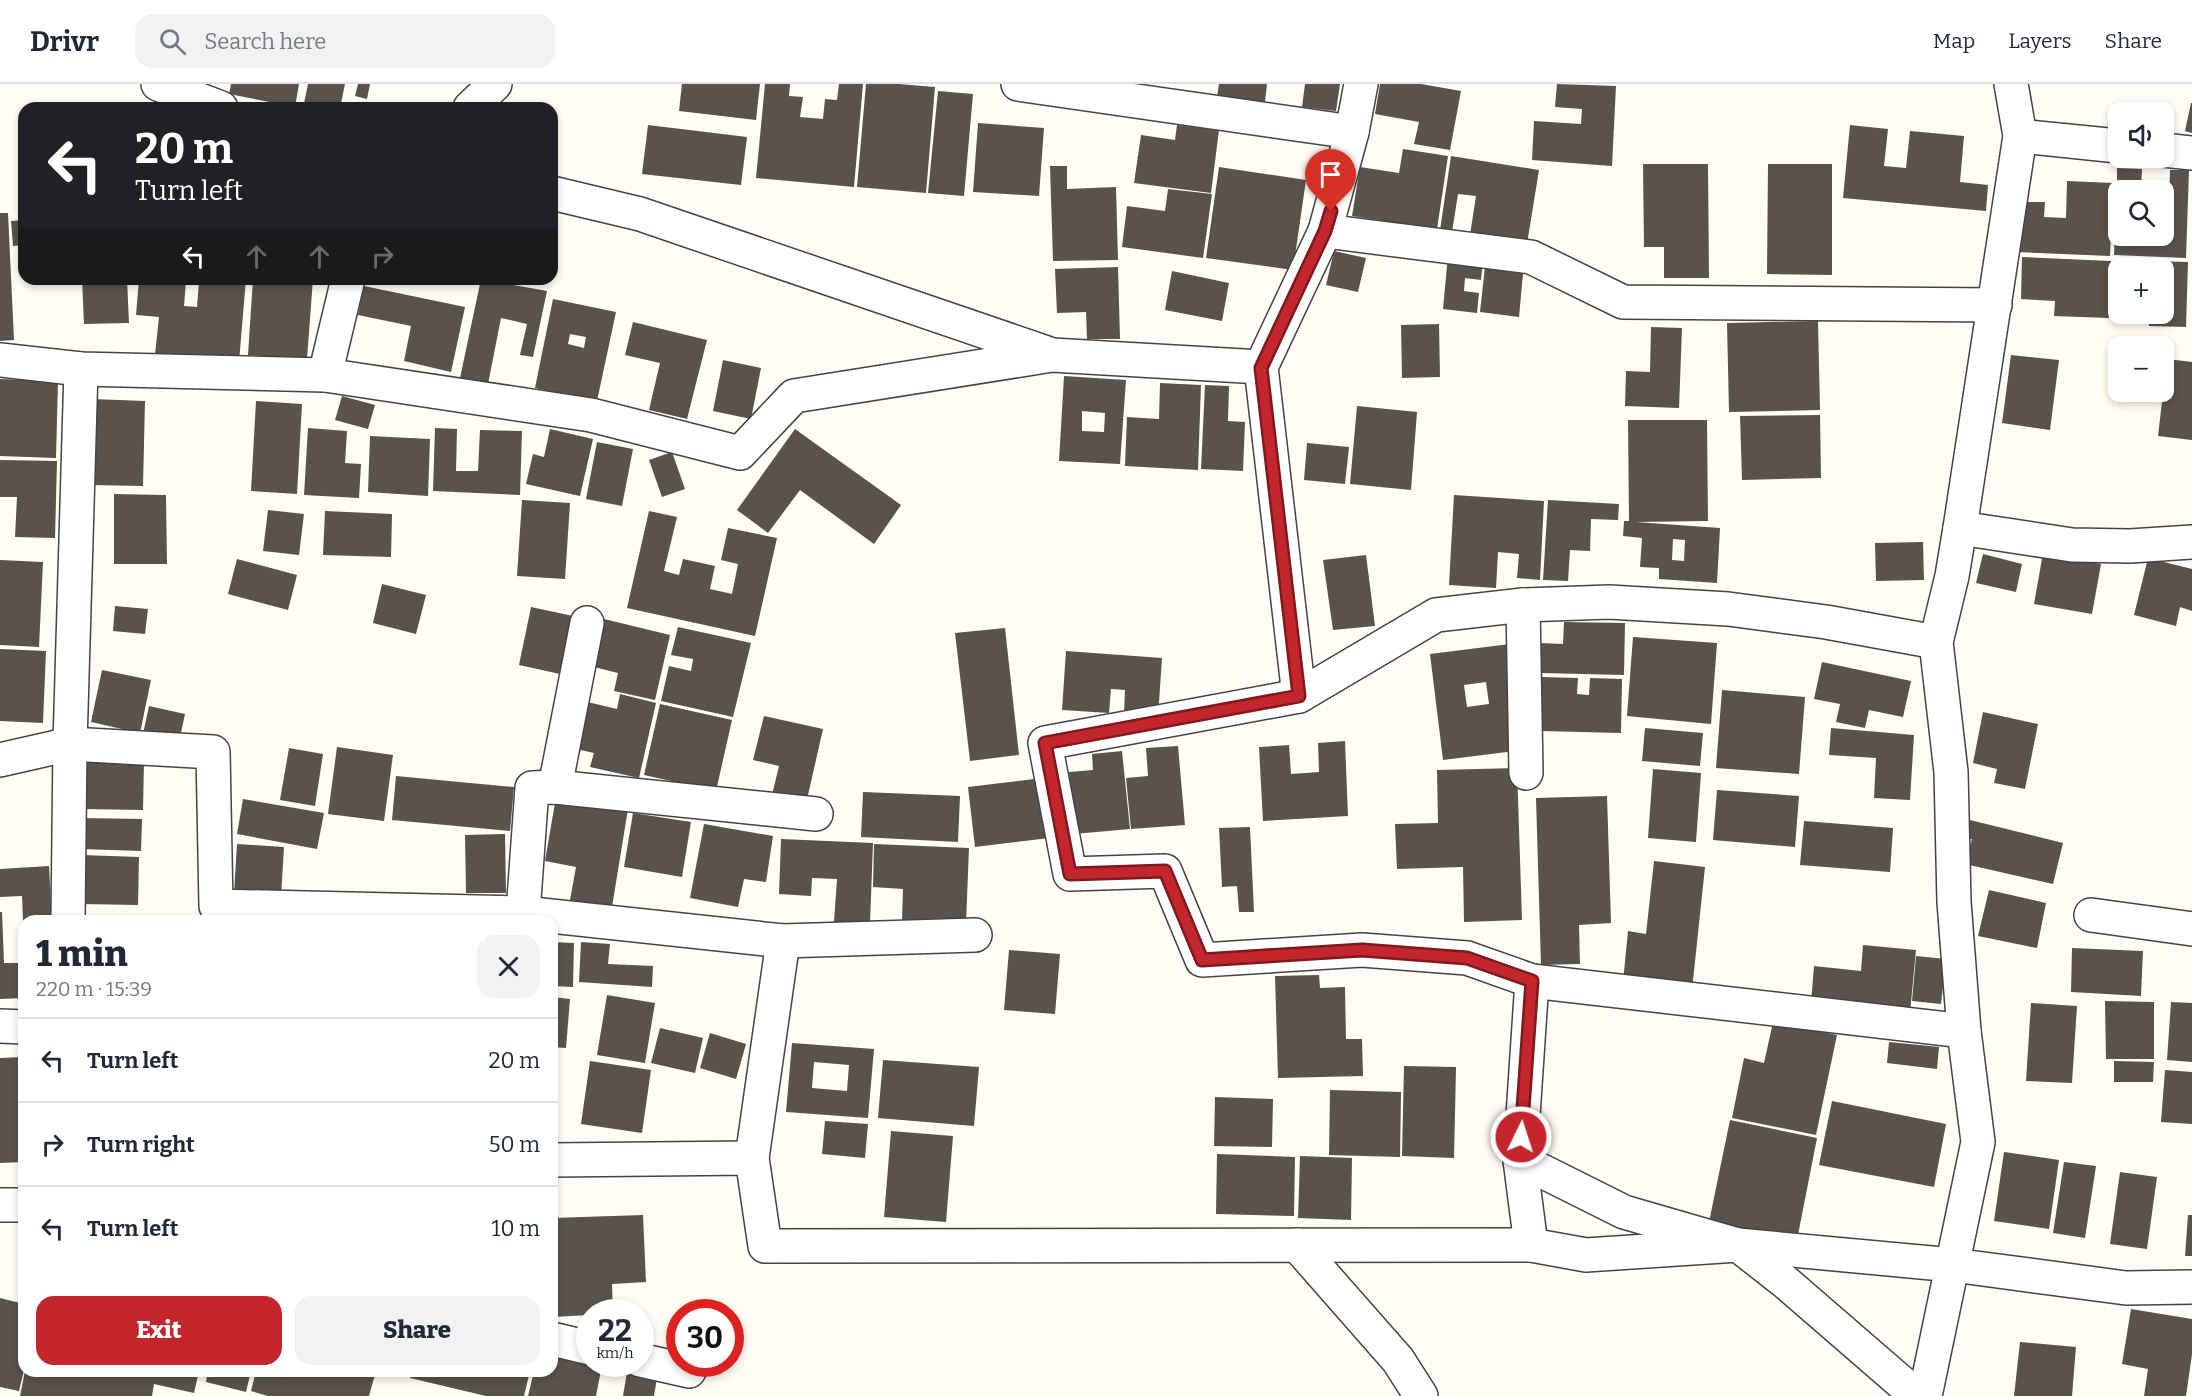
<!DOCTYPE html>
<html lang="en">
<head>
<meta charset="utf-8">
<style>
	:root { --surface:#fff; --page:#f2f2f3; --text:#1f2937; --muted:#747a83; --line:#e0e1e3; --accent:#c4262e }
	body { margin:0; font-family:Bitter,serif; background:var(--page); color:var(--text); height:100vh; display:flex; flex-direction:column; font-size:22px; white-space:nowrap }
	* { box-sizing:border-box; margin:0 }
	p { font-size:20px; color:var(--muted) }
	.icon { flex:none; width:33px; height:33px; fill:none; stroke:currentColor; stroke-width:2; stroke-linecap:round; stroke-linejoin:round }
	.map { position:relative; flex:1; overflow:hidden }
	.panel { position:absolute; left:18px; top:831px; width:540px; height:462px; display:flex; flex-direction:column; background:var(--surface); border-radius:18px; box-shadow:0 3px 9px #0003 }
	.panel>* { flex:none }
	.top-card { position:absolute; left:18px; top:18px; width:540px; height:183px; border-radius:18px; box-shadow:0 3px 9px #0003; background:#202124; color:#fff; overflow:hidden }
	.tools { position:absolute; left:2108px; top:18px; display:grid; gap:12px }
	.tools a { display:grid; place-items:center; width:66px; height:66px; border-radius:12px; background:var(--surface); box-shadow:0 3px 9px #0003; font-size:30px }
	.speed { position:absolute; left:576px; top:1215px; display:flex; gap:12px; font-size:30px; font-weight:700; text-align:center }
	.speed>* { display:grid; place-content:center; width:78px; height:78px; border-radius:50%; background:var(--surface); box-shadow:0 3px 9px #0003; line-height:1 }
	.speed small { font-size:15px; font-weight:400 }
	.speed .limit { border:9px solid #d22; background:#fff; color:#111 }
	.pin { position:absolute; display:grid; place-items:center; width:51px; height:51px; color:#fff; margin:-62px -26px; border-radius:50% 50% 50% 0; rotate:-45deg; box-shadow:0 0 6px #0007 }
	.pin .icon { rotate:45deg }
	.me { position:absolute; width:66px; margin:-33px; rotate:4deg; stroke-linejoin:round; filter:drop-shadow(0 0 4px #0008) }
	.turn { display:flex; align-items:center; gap:21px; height:126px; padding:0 18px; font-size:27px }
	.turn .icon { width:78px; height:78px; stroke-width:2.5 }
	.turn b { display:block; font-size:42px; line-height:51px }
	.lanes { display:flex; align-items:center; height:57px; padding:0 18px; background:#0003; justify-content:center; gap:30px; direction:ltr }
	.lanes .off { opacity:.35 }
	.round { display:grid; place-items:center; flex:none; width:63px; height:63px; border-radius:18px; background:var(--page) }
	.headline { display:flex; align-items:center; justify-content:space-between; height:102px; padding:0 18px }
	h1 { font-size:36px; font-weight:800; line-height:45px }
	.action { display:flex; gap:12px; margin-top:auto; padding:12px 18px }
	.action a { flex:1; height:69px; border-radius:18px; background:var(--accent); color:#fff; font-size:24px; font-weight:800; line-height:69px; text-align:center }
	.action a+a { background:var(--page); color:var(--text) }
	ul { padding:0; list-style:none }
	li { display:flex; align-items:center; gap:18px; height:84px; padding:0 18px; border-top:2px solid var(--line) }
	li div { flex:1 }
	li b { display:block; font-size:22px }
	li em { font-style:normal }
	header { display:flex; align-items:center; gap:36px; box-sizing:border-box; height:84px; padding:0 30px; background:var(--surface); border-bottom:2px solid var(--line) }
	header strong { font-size:28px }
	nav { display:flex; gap:33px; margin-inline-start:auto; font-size:21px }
	.search { width:420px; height:54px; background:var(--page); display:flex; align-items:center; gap:15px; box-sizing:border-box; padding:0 21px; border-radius:18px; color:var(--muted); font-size:22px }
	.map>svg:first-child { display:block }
</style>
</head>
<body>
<header>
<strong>Drivr</strong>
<div class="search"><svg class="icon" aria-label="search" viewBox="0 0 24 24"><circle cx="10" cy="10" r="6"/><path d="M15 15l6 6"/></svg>Search here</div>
<nav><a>Map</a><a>Layers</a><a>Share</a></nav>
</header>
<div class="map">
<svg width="2192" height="1312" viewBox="0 0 2192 1312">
	<rect width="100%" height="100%" fill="#fffdf5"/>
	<g fill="#5a524d" fill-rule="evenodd">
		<path d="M231 0H299L295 23 229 10Z"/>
		<path d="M308 0H345L340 24H303Z"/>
		<path d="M358 0H370L367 15 355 12Z"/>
		<path d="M682 0H760L756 36 679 27Z"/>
		<path d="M765 0H790L789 12 803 13 800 33 823 35 825 15 837 16 839 0H863L854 103 756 94Z"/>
		<path d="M866 0H899L935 3 926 109 857 103Z"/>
		<path d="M1219 0H1267L1265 18 1217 13Z"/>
		<path d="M1305 0H1340L1336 27 1302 23Z"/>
		<path d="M1380 0H1421L1461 7 1450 66 1414 60 1419 38 1375 30Z"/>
		<path d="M1557 0 1616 2 1612 82 1532 76 1534 37 1581 40 1582 25 1555 23Z"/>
		<path d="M938 7 973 10 964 112 928 109Z"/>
		<path d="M2191 19H2192V49L2185 47Z"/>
		<path d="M978 39 1044 44 1039 112 973 108Z"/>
		<path d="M648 41 747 53 741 101 642 90Z"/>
		<path d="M1177 41 1219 46 1211 109 1134 99 1141 51 1175 56Z"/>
		<path d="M1850 41 1888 45 1884 82 1906 84 1910 47 1964 52 1960 98 1988 101 1986 127 1843 114Z"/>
		<path d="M1403 65 1448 72 1437 145 1352 132 1360 83 1399 89Z"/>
		<path d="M1451 72 1539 86 1527 160 1470 151 1476 112 1458 110 1452 148 1440 146Z"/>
		<path d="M1643 80H1708L1709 194H1664V163H1644Z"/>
		<path d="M1768 80H1832V191L1767 190Z"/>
		<path d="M1050 82H1067V105L1116 103 1118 176 1053 177Z"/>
		<path d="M1219 83 1306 96 1293 186 1206 174Z"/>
		<path d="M2117 84 2142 85 2141 106H2117Z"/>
		<path d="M2170 86H2189L2186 174 2114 171 2116 120H2118V152H2163V148H2168Z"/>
		<path d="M2067 97 2113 99 2110 172 2017 168 2018 118H2045L2044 133 2066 134Z"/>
		<path d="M1168 105 1212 110 1203 174 1122 163 1127 122 1165 127Z"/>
		<path d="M0 129H8L14 256 0 257Z"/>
		<path d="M24 136V161L13 162 11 137Z"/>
		<path d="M1334 167 1366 174 1358 208 1326 201Z"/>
		<path d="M1448 171 1483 174 1481 196 1465 194 1464 207 1479 209 1477 229 1443 225Z"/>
		<path d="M2022 173 2111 177 2109 234 2054 232 2055 217 2021 215Z"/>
		<path d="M1486 174 1524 179 1519 233 1480 228Z"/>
		<path d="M2115 176 2188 178 2186 243 2149 242V230H2163V184H2118V208H2114Z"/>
		<path d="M1118 183 1120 255H1087L1086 228 1057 229 1055 185Z"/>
		<path d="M1172 187 1229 199 1222 237 1165 226Z"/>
		<path d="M82 195H127L129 239 84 240Z"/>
		<path d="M139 195H246L239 278 155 271 159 233 136 231ZM186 197 199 198 197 223 184 222Z"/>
		<path d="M253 195H313L307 275 248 271Z"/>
		<path d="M481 195 547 207 533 273 520 271 527 240 501 234 488 300 460 294Z"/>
		<path d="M364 202 465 223 451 288 404 277 411 242 358 231Z"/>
		<path d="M553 215 616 228 597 317 535 304ZM570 250 586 253 584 264 568 260Z"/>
		<path d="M1818 237 1820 326 1729 328 1727 239Z"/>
		<path d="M633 238 707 256 687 335 649 326 660 279 625 271Z"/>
		<path d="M1439 240 1440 293 1402 294 1401 241Z"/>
		<path d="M1651 243 1682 244 1679 324 1625 322 1626 287 1650 288Z"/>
		<path d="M2011 271 2059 276 2050 346 2002 339Z"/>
		<path d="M2167 275 2192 278V356L2158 352Z"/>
		<path d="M723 276 761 284 751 335 713 327Z"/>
		<path d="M1064 292 1126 296 1120 380 1059 377ZM1082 327 1105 329 1104 348 1082 347Z"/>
		<path d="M0 295 58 297 56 374 0 372Z"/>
		<path d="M1160 299 1201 301 1198 386 1125 382 1127 333 1159 335Z"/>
		<path d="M1205 301 1229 302 1228 337 1245 338 1243 387 1201 385Z"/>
		<path d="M342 312 375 321 368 345 335 336Z"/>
		<path d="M92 315 145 317 143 402 89 401Z"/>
		<path d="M256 317 302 320 297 410 251 407Z"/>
		<path d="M1357 322 1417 328 1411 406 1350 400Z"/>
		<path d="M1820 331 1821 394 1742 396 1740 332Z"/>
		<path d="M1628 336H1707L1708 437 1636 438 1720 444 1717 499 1659 495V484L1640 483 1642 454 1623 452 1624 437H1629ZM1673 455 1685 456 1684 477 1672 476Z"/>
		<path d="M308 344 347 347 345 379 361 380 359 414 304 411Z"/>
		<path d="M435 344 457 345 456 387H478L480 346 522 347 520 411 433 407Z"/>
		<path d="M550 345 593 355 580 412 526 400 533 370 544 373Z"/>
		<path d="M795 345 901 421 874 460 800 406 768 449 737 426Z"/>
		<path d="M370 352 430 355 428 412 368 408Z"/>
		<path d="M597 358 633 365 622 422 586 415Z"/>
		<path d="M1307 359 1349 363 1345 400 1304 396Z"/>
		<path d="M672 368 685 405 662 413 649 376Z"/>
		<path d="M0 376 57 377 55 454 15 453 17 413H0Z"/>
		<path d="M114 410 166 411 167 480H114Z"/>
		<path d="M1454 411 1544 417 1540 496 1517 494 1519 470 1498 468 1496 504 1449 501Z"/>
		<path d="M522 416 570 419 565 495 517 492Z"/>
		<path d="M1548 416 1619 420 1618 436 1591 435 1590 467 1570 466 1568 497 1543 496Z"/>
		<path d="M268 426 304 430 299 471 263 467Z"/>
		<path d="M325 427 392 430 391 473 323 471Z"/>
		<path d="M649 427 677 433 664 487 679 491 683 475 715 482 710 505 732 510 738 480 721 476 728 444 777 454 755 552 627 524Z"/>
		<path d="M1923 458 1924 496 1876 497 1875 459Z"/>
		<path d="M2043 469 2101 480 2092 530 2034 520Z"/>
		<path d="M1983 470 2022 480 2016 508 1976 499Z"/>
		<path d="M1366 471 1375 542 1333 546 1323 476Z"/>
		<path d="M2148 474 2192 485V527L2180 523 2176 542 2134 531Z"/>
		<path d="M237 475 297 491 288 526 228 510Z"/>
		<path d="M0 476 43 478 39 563 0 561Z"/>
		<path d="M382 500 426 511 416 550 373 539Z"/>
		<path d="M115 522 148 525 145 550 113 547Z"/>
		<path d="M531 523 573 532 560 590 519 581Z"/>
		<path d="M604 535 670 551 655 616 614 607 618 589 594 583Z"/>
		<path d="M1564 538 1625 539 1624 591 1540 589 1541 559 1563 560Z"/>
		<path d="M678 543 751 559 733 633 661 617 669 582 691 587 693 575 671 571Z"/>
		<path d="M1005 544 1019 671 970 677 955 549Z"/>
		<path d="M1633 553 1717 559 1711 640 1627 632Z"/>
		<path d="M1510 560 1523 666 1443 676 1430 570ZM1486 598 1489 620 1467 623 1464 601Z"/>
		<path d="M0 565 46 567 43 639 0 637Z"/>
		<path d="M1066 567 1162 574 1158 633 1124 630 1125 606 1111 605 1109 629 1062 626Z"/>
		<path d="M1822 578 1911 597 1903 633 1869 626 1865 644 1836 638 1840 620 1814 615Z"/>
		<path d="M102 586 151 596 140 649 91 638Z"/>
		<path d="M1542 593 1578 594 1577 610 1589 611 1590 594 1622 595 1621 649 1541 647Z"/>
		<path d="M1722 606 1805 613 1799 690 1716 684Z"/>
		<path d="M620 610 656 619 639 694 590 683 594 669 568 663 579 616 617 625Z"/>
		<path d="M660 620 732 636 716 707 644 691Z"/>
		<path d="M149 622 185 630 179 658 143 650Z"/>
		<path d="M1983 628 2038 640 2025 705 1994 699 1997 685 1973 679Z"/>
		<path d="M764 632 823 645 806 720 772 711 779 682 753 676Z"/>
		<path d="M1645 644 1703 649 1700 682 1642 677Z"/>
		<path d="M1831 644 1914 651 1910 716 1874 714 1876 674 1829 671Z"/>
		<path d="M1345 657 1348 732 1263 737 1259 663 1289 661 1291 690 1319 688 1318 659Z"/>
		<path d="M1178 662 1185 741 1131 745 1126 694 1148 692 1146 664Z"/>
		<path d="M337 663 393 671 384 737 328 730Z"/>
		<path d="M289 664 323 670 315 722 280 716Z"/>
		<path d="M1122 667 1130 745 1074 750 1069 688 1093 686 1092 670Z"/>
		<path d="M81 675 144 676 143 726 81 725Z"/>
		<path d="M1517 684 1522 836 1464 838 1463 783 1397 785 1395 740 1438 739 1437 686Z"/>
		<path d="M1653 685 1701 689 1696 758 1648 754Z"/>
		<path d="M396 692 514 703 510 747 392 736Z"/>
		<path d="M1042 694 1049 754 975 763 968 703Z"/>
		<path d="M1717 706 1799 712 1795 763 1713 756Z"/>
		<path d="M863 708 960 712 958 758 861 753Z"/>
		<path d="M1607 712 1611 839 1579 841 1580 880 1541 881 1536 714Z"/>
		<path d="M556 713 628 725 612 823 570 816 576 783 545 777Z"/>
		<path d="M243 715 324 729 317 765 237 750Z"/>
		<path d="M633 729 691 738 682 793 624 783Z"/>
		<path d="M81 734 142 735 141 767 81 765Z"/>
		<path d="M1970 736 2063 759 2053 800 1965 780 1972 755 1966 754Z"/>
		<path d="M1804 737 1893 744 1890 788 1800 781Z"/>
		<path d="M704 740 773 752 766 798 744 795 738 823 690 814Z"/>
		<path d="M1250 743 1254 828H1239L1237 802 1222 803 1219 744Z"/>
		<path d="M505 750 506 809H466L465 751Z"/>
		<path d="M781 755 873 759 870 840 834 838 837 795 812 794 811 812 779 810Z"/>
		<path d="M237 760 284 763 281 813 234 810Z"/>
		<path d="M874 760 969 764 966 839 902 836 903 805 873 803Z"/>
		<path d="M81 771 139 773 138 821 81 820Z"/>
		<path d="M1654 777 1705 783 1692 906 1623 898 1628 847 1646 850Z"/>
		<path d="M49 782 52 837H23L22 812 0 813V785Z"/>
		<path d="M1989 806 2046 819 2037 864 1978 852Z"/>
		<path d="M0 828H2L4 879H24V914L0 915Z"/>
		<path d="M552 858 574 859 573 903 552 902Z"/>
		<path d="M581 858 610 860 608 880 653 882 652 903 579 898Z"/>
		<path d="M1863 861 1916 866 1910 929 1811 919 1814 882 1861 887Z"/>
		<path d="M2072 864 2143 867 2141 912 2071 908Z"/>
		<path d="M1009 866 1060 870 1055 930 1004 926Z"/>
		<path d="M1916 872 1946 875 1941 920 1912 917Z"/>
		<path d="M1319 891 1320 904 1345 903 1346 955H1362L1363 992 1278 994 1275 892Z"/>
		<path d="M607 911 655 919 645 979 597 971Z"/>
		<path d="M552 913 570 915 566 964 552 963Z"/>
		<path d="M2105 917 2154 918V975H2106Z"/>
		<path d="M2171 918 2192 919V978L2167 976Z"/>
		<path d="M2031 919 2077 922 2072 999 2026 997Z"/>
		<path d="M1773 938 1837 951 1816 1051 1732 1034 1744 974 1764 979Z"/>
		<path d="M660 944 703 954 695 989 651 979Z"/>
		<path d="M710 949 746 960 736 995 700 984Z"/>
		<path d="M1889 958 1939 963 1937 985 1887 979Z"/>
		<path d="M792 959 874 965 868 1034 786 1028ZM814 978 849 981 847 1007 812 1004Z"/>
		<path d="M24 973V1078L0 1079V974Z"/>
		<path d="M883 976 979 983 974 1042 878 1034Z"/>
		<path d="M590 977 651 986 642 1049 581 1040Z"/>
		<path d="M2114 977 2154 978 2153 998H2114Z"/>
		<path d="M1404 982 1456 983 1454 1074 1402 1072Z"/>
		<path d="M2165 986 2192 988V1040L2161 1038Z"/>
		<path d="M1330 1006 1401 1008 1400 1073 1329 1071Z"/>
		<path d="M1215 1013 1273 1015 1272 1063 1214 1062Z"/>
		<path d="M1832 1017 1946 1040 1934 1103 1819 1081Z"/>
		<path d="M1730 1036 1817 1054 1797 1156 1709 1138Z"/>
		<path d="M825 1037 868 1040 865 1074 822 1070Z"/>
		<path d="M891 1047 953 1052 946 1138 884 1133Z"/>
		<path d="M2004 1068 2059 1076 2049 1145 1994 1137Z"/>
		<path d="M1217 1070 1295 1073 1294 1132 1216 1130Z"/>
		<path d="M1300 1072 1352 1074 1351 1136 1298 1134Z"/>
		<path d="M2064 1078 2096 1082 2085 1154 2053 1149Z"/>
		<path d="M2120 1088 2157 1093 2147 1165 2110 1160Z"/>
		<path d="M643 1131 646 1198 612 1200 613 1228H590V1231L552 1233V1134Z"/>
		<path d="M2188 1131H2192V1172H2185Z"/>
		<path d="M0 1214 24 1220V1286L19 1307 0 1303Z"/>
		<path d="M2131 1225 2192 1235V1270L2186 1312H2144L2148 1285 2122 1280Z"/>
		<path d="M2020 1258 2076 1263 2072 1312H2014Z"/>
		<path d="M552 1269 590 1280 602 1281 596 1312H528L534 1287H552Z"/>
		<path d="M25 1287H199L194 1309 154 1300 152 1312H20Z"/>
		<path d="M208 1287H251L246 1308 206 1298Z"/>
		<path d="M256 1287H376L369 1312H268L251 1307Z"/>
		<path d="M412 1287H530L524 1312H486L410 1294Z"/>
		<path d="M627 1288 657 1294 654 1312H623Z"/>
	</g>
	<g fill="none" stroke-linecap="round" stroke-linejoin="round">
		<defs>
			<g id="minor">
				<path d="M158 0 221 24"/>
				<path d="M1018 0 1352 48 1361 0"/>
				<path d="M470 24 495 0"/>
				<path d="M1352 48 1325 147 1531 173 1623 218 1995 221"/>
				<path d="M2020 52 2118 62"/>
				<path d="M2163 66 2192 69"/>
				<path d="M552 109 640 130 1047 269"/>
				<path d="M1325 147 1261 283 1299 612 1436 531 1523 521 1609 518 1728 525 1826 538 1936 558"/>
				<path d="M0 276 81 285 325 291 591 331 740 369 794 312 1052 271 1261 283"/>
				<path d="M325 291 348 195"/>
				<path d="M1960 444 2072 461 2130 462 2192 458"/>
				<path d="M1523 521 1526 689"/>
				<path d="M1299 612 1045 659 1070 790 1165 787 1202 876 1362 866 1467 874 1532 897 1964 947"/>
				<path d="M0 676 70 660 213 668 216 822 523 829 532 704 555 703 816 730"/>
				<path d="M555 703 587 539"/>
				<path d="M523 829 783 857 975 851"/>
				<path d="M2091 831 2192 845"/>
				<path d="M68 837 70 660 81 285"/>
				<path d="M0 942 24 943"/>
				<path d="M752 1074 783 857"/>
				<path d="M552 1076 752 1074 765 1162 1531 1161 1586 1171 1738 1161 1953 1181 2126 1204 2192 1203"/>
				<path d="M1520 1076 1624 1128 1738 1161 1784 1197 1917 1312"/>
				<path d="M0 1121H24"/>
				<path d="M1297 1161 1398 1276 1421 1312"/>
				<path d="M1531 1161 1520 1076 1532 897"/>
				<path d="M552 1255 590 1264"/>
				<path d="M640 1276 689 1287"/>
				<path d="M1925 1312 1978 1058 1964 947 1954 818 1951 688 1936 558 1952 492 1960 444 2020 52 2011 0"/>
			</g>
		</defs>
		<use href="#minor" stroke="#444" stroke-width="36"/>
		<use href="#minor" stroke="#fff" stroke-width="33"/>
	</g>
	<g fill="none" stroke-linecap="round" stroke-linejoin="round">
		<defs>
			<path id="route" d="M1331 127 1325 147 1261 284 1299 612 1045 659 1070 790 1165 787 1202 876 1362 866 1467 874 1532 897 1521 1053"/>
		</defs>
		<use href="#route" stroke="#7f191e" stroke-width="15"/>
		<use href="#route" stroke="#c4262e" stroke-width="10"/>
	</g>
</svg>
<div class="tools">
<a><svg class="icon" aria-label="sound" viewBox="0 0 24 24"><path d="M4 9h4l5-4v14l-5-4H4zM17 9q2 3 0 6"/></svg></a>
<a><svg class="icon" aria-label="search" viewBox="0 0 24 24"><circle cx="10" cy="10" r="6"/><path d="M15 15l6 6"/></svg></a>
<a>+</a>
<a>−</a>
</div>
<div class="speed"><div>22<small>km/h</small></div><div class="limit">30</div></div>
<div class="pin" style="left:1331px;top:127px;background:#d93025"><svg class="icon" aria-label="arrive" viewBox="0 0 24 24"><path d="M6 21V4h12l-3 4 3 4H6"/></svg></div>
<svg class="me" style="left:1521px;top:1053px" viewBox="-20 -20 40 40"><circle r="17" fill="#c4262e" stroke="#fff" stroke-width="3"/><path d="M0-11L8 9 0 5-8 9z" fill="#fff"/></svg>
<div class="top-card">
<div class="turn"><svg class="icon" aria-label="left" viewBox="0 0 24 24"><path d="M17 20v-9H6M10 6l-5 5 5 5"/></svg><div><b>20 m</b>Turn left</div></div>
<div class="lanes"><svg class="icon" aria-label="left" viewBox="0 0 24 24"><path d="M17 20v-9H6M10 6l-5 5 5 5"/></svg><svg class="icon off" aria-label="ahead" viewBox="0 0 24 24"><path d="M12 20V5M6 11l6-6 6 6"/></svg><svg class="icon off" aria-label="ahead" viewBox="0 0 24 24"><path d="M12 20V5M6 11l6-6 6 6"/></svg><svg class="icon off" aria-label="right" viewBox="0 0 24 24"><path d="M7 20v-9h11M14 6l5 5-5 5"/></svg></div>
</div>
<section class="panel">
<div class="headline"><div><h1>1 min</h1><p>220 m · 15:39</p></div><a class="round"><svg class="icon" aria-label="close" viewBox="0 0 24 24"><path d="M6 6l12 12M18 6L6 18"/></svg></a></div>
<ul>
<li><svg class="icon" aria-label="left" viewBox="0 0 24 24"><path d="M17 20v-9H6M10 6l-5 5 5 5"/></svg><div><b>Turn left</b></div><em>20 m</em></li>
<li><svg class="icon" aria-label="right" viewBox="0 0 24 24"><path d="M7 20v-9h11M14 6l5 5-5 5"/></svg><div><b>Turn right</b></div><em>50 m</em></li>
<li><svg class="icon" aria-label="left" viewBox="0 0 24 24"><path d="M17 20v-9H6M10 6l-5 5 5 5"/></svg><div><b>Turn left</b></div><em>10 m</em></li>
</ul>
<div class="action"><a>Exit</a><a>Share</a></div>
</section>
</div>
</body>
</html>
